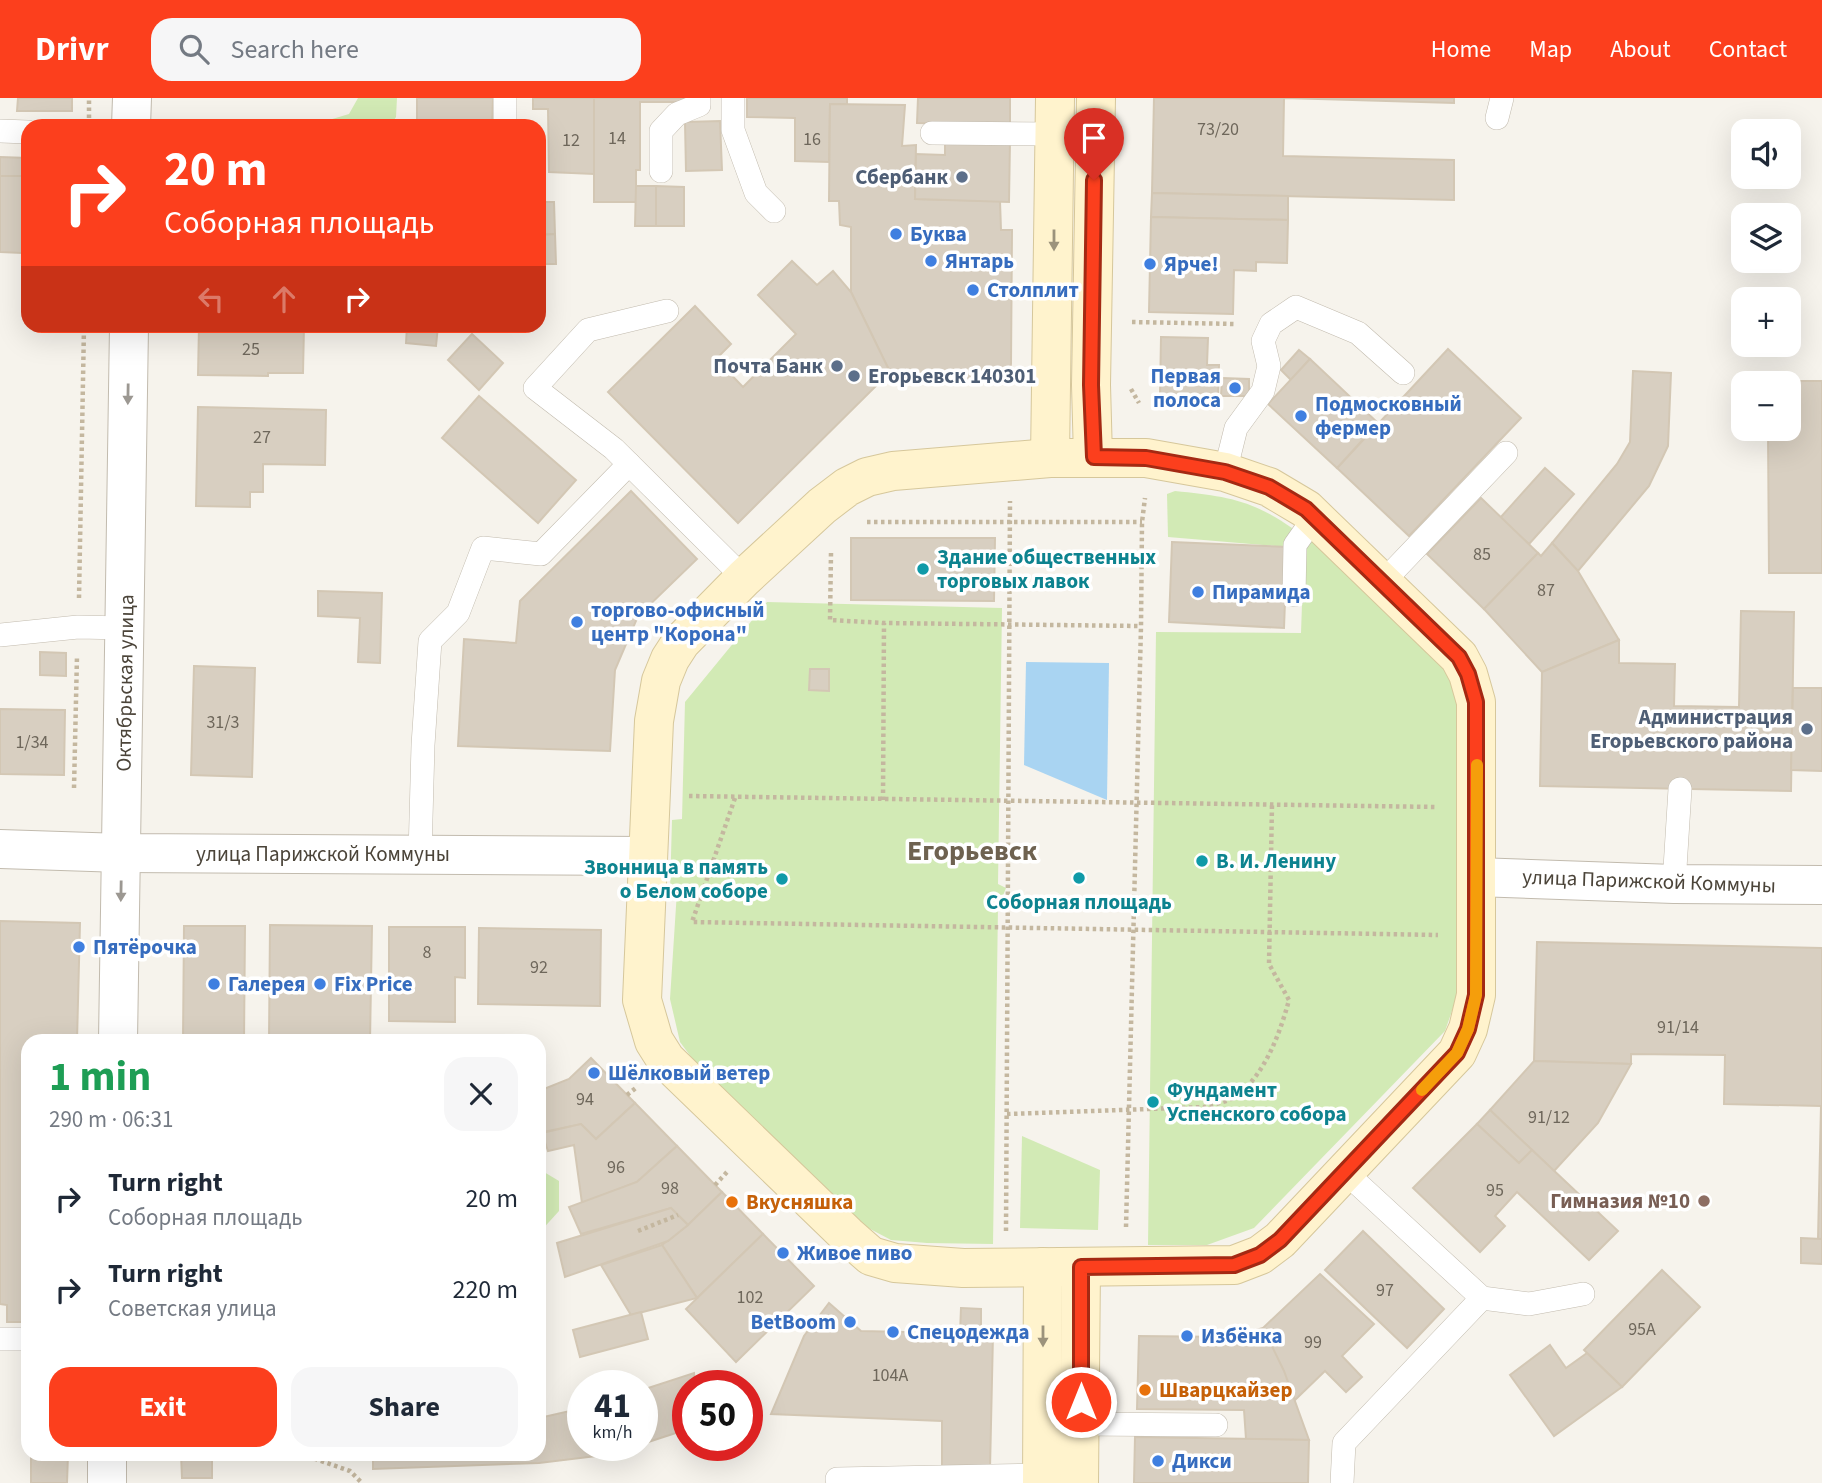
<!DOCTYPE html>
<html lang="en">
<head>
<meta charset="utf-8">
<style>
	:root { --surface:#fff; --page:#f6f6f7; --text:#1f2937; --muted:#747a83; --accent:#fc3f1d }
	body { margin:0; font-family:"Source Sans 3",sans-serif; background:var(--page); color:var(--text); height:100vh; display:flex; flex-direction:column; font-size:26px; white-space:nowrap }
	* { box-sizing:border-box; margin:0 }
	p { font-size:23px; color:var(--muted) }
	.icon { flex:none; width:38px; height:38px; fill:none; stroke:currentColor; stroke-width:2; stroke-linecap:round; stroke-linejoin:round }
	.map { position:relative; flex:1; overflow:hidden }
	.side { position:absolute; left:21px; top:936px; width:525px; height:427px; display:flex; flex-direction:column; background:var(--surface); border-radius:21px; box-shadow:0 7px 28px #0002 }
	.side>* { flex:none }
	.banner { position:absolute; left:21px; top:21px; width:525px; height:214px; border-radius:21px; box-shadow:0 7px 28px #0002; background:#fc3f1d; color:#fff; overflow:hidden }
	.fabs { position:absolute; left:1731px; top:21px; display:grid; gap:14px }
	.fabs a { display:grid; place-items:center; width:70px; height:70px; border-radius:14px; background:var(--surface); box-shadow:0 7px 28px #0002; font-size:35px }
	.speed { position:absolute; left:567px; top:1272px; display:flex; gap:14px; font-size:35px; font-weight:700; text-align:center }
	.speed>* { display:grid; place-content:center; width:91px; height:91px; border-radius:50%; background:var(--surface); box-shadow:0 7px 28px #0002; line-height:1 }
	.speed small { font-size:18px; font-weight:400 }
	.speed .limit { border:10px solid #d22; background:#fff; color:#111 }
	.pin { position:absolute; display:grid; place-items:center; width:60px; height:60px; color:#fff; margin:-72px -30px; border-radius:50% 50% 50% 0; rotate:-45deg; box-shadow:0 0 7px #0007 }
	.pin .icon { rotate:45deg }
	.me { position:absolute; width:77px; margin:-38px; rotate:0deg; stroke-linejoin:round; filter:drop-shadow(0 0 5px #0008) }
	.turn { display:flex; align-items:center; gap:24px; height:147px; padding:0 28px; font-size:32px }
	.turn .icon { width:91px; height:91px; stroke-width:2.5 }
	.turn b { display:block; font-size:49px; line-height:60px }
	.lanes { display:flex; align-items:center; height:66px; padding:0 28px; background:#0003; justify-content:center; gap:35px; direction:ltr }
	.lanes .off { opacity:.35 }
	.round { display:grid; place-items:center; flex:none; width:74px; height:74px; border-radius:21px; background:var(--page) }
	.headline { display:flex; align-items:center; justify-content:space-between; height:119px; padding:0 28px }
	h1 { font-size:42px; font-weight:700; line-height:52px; color:#1e9e55 }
	.action { display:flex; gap:14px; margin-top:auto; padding:14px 28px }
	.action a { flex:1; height:80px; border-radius:21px; background:var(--accent); color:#fff; font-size:28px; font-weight:700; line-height:80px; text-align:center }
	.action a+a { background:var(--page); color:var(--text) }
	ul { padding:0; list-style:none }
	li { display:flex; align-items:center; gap:21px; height:91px; padding:0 28px }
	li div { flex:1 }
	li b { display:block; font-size:26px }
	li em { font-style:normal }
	header { display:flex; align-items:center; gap:42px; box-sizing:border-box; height:98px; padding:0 35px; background:var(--accent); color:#fff }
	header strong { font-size:33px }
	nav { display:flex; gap:38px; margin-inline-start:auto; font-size:24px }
	.search { width:490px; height:63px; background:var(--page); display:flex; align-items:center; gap:18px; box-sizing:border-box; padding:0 24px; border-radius:21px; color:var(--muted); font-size:26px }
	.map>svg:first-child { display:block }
</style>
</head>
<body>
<header>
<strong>Drivr</strong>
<div class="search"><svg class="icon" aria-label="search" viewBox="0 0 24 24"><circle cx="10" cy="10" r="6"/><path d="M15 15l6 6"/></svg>Search here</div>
<nav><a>Home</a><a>Map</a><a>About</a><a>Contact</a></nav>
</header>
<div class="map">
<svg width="1822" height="1385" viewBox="0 0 1822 1385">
	<rect width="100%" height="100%" fill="#f6f3ec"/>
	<g fill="#d2eab5">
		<path d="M358 0H397L396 19 390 28H309L349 16Z"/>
		<path d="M1175 393C1223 398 1251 401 1292 430L1287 449 1168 439 1167 396Z"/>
		<path d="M1312 441 1448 572 1461 605V887L1445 933 1254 1130 1207 1147H1148L1156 534 1301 535 1304 449Z"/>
		<path d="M767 504 1002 510 998 786 1006 790 998 810 993 1146 927 1145 891 1142 857 1124 697 967 680 944 670 901 677 793H670L672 722 682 721 685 604Z"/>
		<path d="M1022 1038 1100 1072 1098 1132 1020 1130Z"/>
		<path d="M539 1071 559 1083V1113L539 1135Z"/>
	</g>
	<path fill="#a9d4f2" d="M1026 564 1109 565 1107 702 1024 667Z"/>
	<g fill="#d8cfc1" stroke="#d3c7b4" stroke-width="2">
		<path d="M18 0H72V13H17Z"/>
		<path d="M417 0H493L492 28H417Z"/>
		<path d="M533 0H594V76L549 74 548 11H533Z"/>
		<path d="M594 0H684V4H640V72H636V104H594Z"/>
		<path d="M747 0H847V6H830L829 64 795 63V20L747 19Z"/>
		<path d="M918 0H1010V27L917 25Z"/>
		<path d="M1154 0H1454V5L1284 0 1283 58 1454 62V102L1152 95Z"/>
		<path d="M830 6 905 7 902 48 916 47 915 101 1000 103 1001 132H1012L1011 266 1007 279 994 283 913 284 909 275 890 274 851 194V129L840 127 839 103H829Z"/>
		<path d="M720 23 722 72 686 73 685 24Z"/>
		<path d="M945 42 1010 43 1009 104 915 101 916 56 945 57Z"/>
		<path d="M0 59 28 60V78H0Z"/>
		<path d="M0 78H28V128H22V155L0 154Z"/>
		<path d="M636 88H656V128H635Z"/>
		<path d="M656 88 684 89V128H656Z"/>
		<path d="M1152 95 1288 98V122L1151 119Z"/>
		<path d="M539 104H554L555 136 539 137Z"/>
		<path d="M1151 119 1288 122 1287 165 1256 164V173L1234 172 1233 216 1149 214Z"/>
		<path d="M555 136 556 166H539V137Z"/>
		<path d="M792 163 817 187 833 173 851 194 890 274 738 425 608 294 695 208 731 246 716 261 743 289 796 236 758 197Z"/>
		<path d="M199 228H304L303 275H268V278L198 277Z"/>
		<path d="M407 228H438L436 248 406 245Z"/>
		<path d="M472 236 503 265 479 292 448 262Z"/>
		<path d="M1161 239 1208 240 1207 267H1219L1218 300 1160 298Z"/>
		<path d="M1448 251 1521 320 1409 438 1337 370Z"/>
		<path d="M1299 252 1310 261 1291 282 1281 272Z"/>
		<path d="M1310 261 1378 325 1337 370 1268 306Z"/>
		<path d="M1633 273 1671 275 1668 348 1649 388 1578 473 1552 445 1617 366 1630 344Z"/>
		<path d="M1222 280 1249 281V298H1221Z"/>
		<path d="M1768 283H1822V475H1769L1768 331H1788V285H1768Z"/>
		<path d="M479 298 576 382 538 425 442 340Z"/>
		<path d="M198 309 326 312 325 367 263 366V394H250V409L196 408Z"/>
		<path d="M1545 370 1574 396 1529 446 1500 420Z"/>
		<path d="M631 393 697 461 638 518 615 572 610 653 458 648 464 541 516 545 520 503Z"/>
		<path d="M1481 400 1538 455 1484 511 1427 456Z"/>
		<path d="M851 440H995L994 503 851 502Z"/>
		<path d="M1172 444 1287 449 1284 530 1169 524Z"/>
		<path d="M1552 445 1578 473 1619 542 1542 574 1484 511 1538 455 1541 458Z"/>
		<path d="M318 493 382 495 380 565 358 564 360 520 318 518Z"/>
		<path d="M1741 513 1794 514 1791 693 1540 688 1542 574 1619 542V565L1675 566 1674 608 1739 609Z"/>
		<path d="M40 554 66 555V578L40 577Z"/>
		<path d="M194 568 255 570 252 679 191 677Z"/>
		<path d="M810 571H829V593L809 592Z"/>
		<path d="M1793 590H1822V673L1791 672Z"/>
		<path d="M0 611 65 612 64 677 0 676Z"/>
		<path d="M0 823 80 825 77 943H28V1224H7V1207L0 1206Z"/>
		<path d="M270 827 372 828 370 943H269Z"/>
		<path d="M184 828H245L244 943H183Z"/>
		<path d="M389 829H465V880L455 879V924L389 923Z"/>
		<path d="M479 830 601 832 600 908 478 906Z"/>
		<path d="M1537 844 1822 850V1008L1724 1006 1725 957 1631 956V966L1534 963Z"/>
		<path d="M591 960 635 1005 596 1041 581 1026 539 1035V993L569 981Z"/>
		<path d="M1534 963 1631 966 1598 1025 1554 1073 1490 1012Z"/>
		<path d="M635 1005 677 1048 637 1084 582 1105 574 1047 548 1053 542 1035 581 1026 596 1041Z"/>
		<path d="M1821 1008H1822V1141H1818Z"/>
		<path d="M1490 1012 1532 1052 1519 1065 1477 1026Z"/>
		<path d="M1477 1026 1519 1065 1532 1052 1618 1133 1589 1162 1517 1094 1495 1118 1505 1128 1480 1154 1413 1090Z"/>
		<path d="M677 1048 722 1094 688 1127 671 1110 581 1136 569 1109 637 1084Z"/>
		<path d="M722 1094 763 1136 697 1200 662 1147 688 1127Z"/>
		<path d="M671 1110 688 1127 668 1143 565 1179 557 1145Z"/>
		<path d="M1363 1133 1444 1211 1407 1250 1325 1172Z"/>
		<path d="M763 1136 814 1188 736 1264 686 1211Z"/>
		<path d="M1801 1140 1822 1141V1166L1801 1165Z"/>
		<path d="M662 1147 697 1200 631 1217 601 1167Z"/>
		<path d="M1662 1172 1700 1209 1622 1289 1584 1252Z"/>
		<path d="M1320 1176 1374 1226 1342 1258 1362 1279 1346 1294 1325 1273 1295 1302 1263 1230Z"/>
		<path d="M829 1205 861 1233 993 1236 990 1371 942 1370V1323L771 1316 804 1238Z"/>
		<path d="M961 1210 981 1211V1236H960Z"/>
		<path d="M641 1214 648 1241 580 1259 573 1232Z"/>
		<path d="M1263 1230 1284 1273 1309 1342 1246 1341 1244 1312 1137 1311 1139 1238 1231 1239Z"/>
		<path d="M1550 1247 1566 1270 1587 1255 1622 1289 1554 1338 1510 1277Z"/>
		<path d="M694 1275 695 1288H688V1331L642 1346V1292Z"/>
		<path d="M583 1310V1348H639L613 1356 539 1365 373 1371V1356H539V1320Z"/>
		<path d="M1135 1339 1309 1342 1308 1385H1134Z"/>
		<path d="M31 1356H68L67 1385H31Z"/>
		<path d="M181 1356H212V1380H182Z"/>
	</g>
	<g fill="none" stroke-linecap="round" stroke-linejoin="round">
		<defs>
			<g id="service">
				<path d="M505 0V28"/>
				<path d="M733 0V32L756 95 774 113"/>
				<path d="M1497 20 1502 0"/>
				<path d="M0 33 28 34"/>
				<path d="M932 35 1055 36"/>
				<path d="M661 73V33L677 16 699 7V0"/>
				<path d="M667 213 588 232 535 290 614 351 744 480"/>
				<path d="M1225 374 1236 330 1263 293 1269 268 1263 243 1271 226 1296 209 1358 235 1403 275"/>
				<path d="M1382 485 1506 355"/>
				<path d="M1294 497 1295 447 1314 420"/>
				<path d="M0 537 78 529 125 530"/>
				<path d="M420 757 423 647 430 543 458 515 483 450 541 456 629 366"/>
				<path d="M1674 786 1680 691"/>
				<path d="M1345 1074 1482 1200 1529 1206 1583 1196"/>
				<path d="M0 1241H28"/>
				<path d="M1081 1326 1216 1327"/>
				<path d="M837 1381 1042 1377"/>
				<path d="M1342 1385 1344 1345 1482 1200"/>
			</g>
			<g id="minor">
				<path d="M0 751 122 755 647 758"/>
				<path d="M1476 779 1674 786 1822 787"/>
			</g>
			<g id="tertiary">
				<path d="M131 28 132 0"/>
				<path d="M118 943 129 228"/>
				<path d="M107 1385V1356"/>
			</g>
			<g id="secondary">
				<path d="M1093 359 1091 287 1096 0"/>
				<path d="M1050 360H1146L1225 374 1269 389 1306 411 1459 559 1468 576 1476 604V897L1468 931 1457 955 1280 1142 1260 1157 1234 1167 963 1170 895 1165 871 1158 847 1137 666 962 654 943 642 902 654 623 661 583 670 561 681 544 744 480 822 408 847 389 867 379 893 373Z"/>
				<path d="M1050 360 1055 0"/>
				<path d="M1042 1385 1043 1169"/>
				<path d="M1079 1385 1081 1169"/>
			</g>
		</defs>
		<use href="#service" stroke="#c2bbae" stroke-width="24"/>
		<use href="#minor" stroke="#c2bbae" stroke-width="40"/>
		<use href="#tertiary" stroke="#c2bbae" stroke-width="40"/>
		<use href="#secondary" stroke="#d6c79b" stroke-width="40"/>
		<g stroke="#c4b79f" stroke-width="4.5" stroke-dasharray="3.5 3.5" stroke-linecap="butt">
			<path d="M89 20V0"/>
			<path d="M1132 224 1236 226"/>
			<path d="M1131 291 1139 305"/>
			<path d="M867 424H1142"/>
			<path d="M831 455 830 522 884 525"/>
			<path d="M79 500 84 228"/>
			<path d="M74 690 77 558"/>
			<path d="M689 698 1436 709"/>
			<path d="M735 700 692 824 1438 837"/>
			<path d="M883 702 884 525 1141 528"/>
			<path d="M627 997 637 989"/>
			<path d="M1007 1016 1205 1009C1214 1006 1228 1004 1236 998 1265 977 1280 935 1289 902L1269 866 1272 706"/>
			<path d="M715 1087 727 1074"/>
			<path d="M1126 1129 1141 528 1142 424 1145 400"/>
			<path d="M638 1133 678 1117"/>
			<path d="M1006 1133 1010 403"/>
			<path d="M301 1356 350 1373 362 1385"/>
		</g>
		<use href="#service" stroke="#fff" stroke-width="23"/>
		<use href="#minor" stroke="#fff" stroke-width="38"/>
		<use href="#tertiary" stroke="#fff" stroke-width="38"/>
		<use href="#secondary" stroke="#fff3cd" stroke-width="38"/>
	</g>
	<defs><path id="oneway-solid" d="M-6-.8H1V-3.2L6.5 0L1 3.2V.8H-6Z" transform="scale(1.75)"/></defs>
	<g fill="#9c937c">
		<use href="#oneway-solid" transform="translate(1054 142) rotate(90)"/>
		<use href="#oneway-solid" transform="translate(1043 1238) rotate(90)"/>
	</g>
	<g fill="#9c9892">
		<use href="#oneway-solid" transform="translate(128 296) rotate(91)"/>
		<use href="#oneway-solid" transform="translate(121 793) rotate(91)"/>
	</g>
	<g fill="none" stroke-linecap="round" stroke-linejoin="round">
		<defs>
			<path id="route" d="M1081 1304V1169L1234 1167 1260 1157 1280 1142 1457 955 1468 931 1476 897V604L1468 576 1459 559 1306 411 1269 389 1225 374 1146 360 1094 359 1091 287 1094 82"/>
		</defs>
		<use href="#route" stroke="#a42913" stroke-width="18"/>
		<use href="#route" stroke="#fc3f1d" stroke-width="12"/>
		<path stroke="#f59e0b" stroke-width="12" d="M1422 992 1457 955 1468 931 1476 897 1477 667"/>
	</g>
	<g fill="#5c6f8a" stroke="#fff" stroke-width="2.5">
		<circle cx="962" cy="79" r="7"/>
		<circle cx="837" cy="268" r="7"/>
		<circle cx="854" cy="278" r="7"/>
		<circle cx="1807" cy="631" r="7"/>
	</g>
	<g fill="#3f7fe0" stroke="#fff" stroke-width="2.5">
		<circle cx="896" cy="136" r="7"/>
		<circle cx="931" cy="163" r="7"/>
		<circle cx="1150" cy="166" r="7"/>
		<circle cx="973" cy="192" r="7"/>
		<circle cx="1235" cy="290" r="7"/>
		<circle cx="1301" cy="318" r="7"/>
		<circle cx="1198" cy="494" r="7"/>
		<circle cx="577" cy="524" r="7"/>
		<circle cx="79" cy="849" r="7"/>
		<circle cx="214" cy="886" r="7"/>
		<circle cx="320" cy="886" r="7"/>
		<circle cx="594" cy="975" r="7"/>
		<circle cx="783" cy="1155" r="7"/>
		<circle cx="850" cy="1224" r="7"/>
		<circle cx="893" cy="1234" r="7"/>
		<circle cx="1187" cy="1238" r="7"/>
		<circle cx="1158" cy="1363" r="7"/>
	</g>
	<g fill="#0f9aa8" stroke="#fff" stroke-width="2.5">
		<circle cx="923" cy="471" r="7"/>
		<circle cx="1202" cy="763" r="7"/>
		<circle cx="1079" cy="780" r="7"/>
		<circle cx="782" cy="781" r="7"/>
		<circle cx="1153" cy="1004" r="7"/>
	</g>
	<circle fill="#8d6e63" stroke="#fff" stroke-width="2.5" cx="1704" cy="1103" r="7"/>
	<g fill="#e8710a" stroke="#fff" stroke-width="2.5">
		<circle cx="732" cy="1104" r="7"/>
		<circle cx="1145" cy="1292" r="7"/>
	</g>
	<g text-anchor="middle" stroke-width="7" stroke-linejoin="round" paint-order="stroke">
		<g font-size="18" fill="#6e675b">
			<text x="1218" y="37">73/20</text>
			<text x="617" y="46">14</text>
			<text x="812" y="47">16</text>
			<text x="571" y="48">12</text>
			<text x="251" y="257">25</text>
			<text x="262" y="345">27</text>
			<text x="1482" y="462">85</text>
			<text x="1546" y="498">87</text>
			<text x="223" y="630">31/3</text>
			<text x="32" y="650">1/34</text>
			<text x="427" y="860">8</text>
			<text x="539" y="875">92</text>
			<text x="1678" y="935">91/14</text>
			<text x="585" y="1007">94</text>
			<text x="1549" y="1025">91/12</text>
			<text x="616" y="1075">96</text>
			<text x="670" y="1096">98</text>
			<text x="1495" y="1098">95</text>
			<text x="1385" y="1198">97</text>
			<text x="750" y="1205">102</text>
			<text x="1642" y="1237">95А</text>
			<text x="1313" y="1250">99</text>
			<text x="890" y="1283">104А</text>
		</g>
		<g font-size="21" font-weight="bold" fill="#4e5e75" stroke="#fff" text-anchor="end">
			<text x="948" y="86">Сбербанк</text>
			<text x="823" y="275">Почта Банк</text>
			<text x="868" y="285" text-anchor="start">Егорьевск 140301</text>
			<text x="1793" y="626">Администрация<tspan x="1793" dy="24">Егорьевского района</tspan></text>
		</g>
		<g font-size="21" font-weight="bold" fill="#366cbe" stroke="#fff" text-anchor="start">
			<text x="910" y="143">Буква</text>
			<text x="945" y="170">Янтарь</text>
			<text x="1164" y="173">Ярче!</text>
			<text x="987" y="199">Столплит</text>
			<text x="1221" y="285" text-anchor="end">Первая<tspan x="1221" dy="24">полоса</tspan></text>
			<text x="1315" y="313">Подмосковный<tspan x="1315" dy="24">фермер</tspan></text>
			<text x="1212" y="501">Пирамида</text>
			<text x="591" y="519">торгово-офисный<tspan x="591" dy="24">центр "Корона"</tspan></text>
			<text x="93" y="856">Пятёрочка</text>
			<text x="228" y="893">Галерея</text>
			<text x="334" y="893">Fix Price</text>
			<text x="608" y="982">Шёлковый ветер</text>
			<text x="797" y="1162">Живое пиво</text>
			<text x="836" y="1231" text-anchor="end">BetBoom</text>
			<text x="907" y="1241">Спецодежда</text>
			<text x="1201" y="1245">Избёнка</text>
			<text x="1172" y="1370">Дикси</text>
		</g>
		<g font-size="21" font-weight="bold" fill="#0d838f" stroke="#fff" text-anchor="start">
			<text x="937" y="466">Здание общественных<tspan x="937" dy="24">торговых лавок</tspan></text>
			<text x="1216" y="770">В. И. Ленину</text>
			<text x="768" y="776" text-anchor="end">Звонница в память<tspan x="768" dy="24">о Белом соборе</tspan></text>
			<text x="1079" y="811" text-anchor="middle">Соборная площадь</text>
			<text x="1167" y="999">Фундамент<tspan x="1167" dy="24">Успенского собора</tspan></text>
		</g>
		<g font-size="21" fill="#4b4439" stroke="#fff">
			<text transform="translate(125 585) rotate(-89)" y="7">Октябрьская улица</text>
			<text x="323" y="763">улица Парижской Коммуны</text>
			<text transform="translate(1649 783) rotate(2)" y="7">улица Парижской Коммуны</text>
		</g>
		<g font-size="21" font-weight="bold" fill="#785e54" stroke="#fff" text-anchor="end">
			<text x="1690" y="1110">Гимназия №10</text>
		</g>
		<g font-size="21" font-weight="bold" fill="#c56008" stroke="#fff" text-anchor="start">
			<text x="746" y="1111">Вкусняшка</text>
			<text x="1159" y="1299">Шварцкайзер</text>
		</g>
		<g font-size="28" font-weight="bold" fill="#6e6250" stroke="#fff">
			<text x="972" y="762">Егорьевск</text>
		</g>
	</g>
</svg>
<div class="fabs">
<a><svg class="icon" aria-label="sound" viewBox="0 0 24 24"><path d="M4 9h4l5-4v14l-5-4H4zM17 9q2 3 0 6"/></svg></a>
<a><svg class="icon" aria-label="layers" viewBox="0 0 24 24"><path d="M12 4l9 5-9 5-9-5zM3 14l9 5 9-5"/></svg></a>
<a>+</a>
<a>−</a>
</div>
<div class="speed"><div>41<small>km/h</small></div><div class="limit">50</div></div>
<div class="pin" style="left:1094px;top:82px;background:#d93025"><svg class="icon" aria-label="arrive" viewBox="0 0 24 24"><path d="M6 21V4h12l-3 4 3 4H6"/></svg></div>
<svg class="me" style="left:1081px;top:1304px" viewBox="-20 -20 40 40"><circle r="17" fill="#fc3f1d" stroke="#fff" stroke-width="3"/><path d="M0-11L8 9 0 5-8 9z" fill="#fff"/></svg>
<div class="banner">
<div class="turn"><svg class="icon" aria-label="right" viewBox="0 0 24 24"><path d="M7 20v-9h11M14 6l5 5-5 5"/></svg><div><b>20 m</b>Соборная площадь</div></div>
<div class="lanes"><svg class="icon off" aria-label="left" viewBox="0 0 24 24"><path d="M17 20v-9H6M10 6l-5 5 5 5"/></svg><svg class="icon off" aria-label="ahead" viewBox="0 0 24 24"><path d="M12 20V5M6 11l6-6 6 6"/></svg><svg class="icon" aria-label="right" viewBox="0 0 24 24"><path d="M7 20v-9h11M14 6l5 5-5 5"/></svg></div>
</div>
<section class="side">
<div class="headline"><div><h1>1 min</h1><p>290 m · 06:31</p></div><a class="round"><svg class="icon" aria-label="close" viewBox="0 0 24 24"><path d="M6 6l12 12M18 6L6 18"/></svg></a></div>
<ul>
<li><svg class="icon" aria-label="right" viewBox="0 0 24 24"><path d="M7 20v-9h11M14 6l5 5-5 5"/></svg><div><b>Turn right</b><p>Соборная площадь</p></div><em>20 m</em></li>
<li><svg class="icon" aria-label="right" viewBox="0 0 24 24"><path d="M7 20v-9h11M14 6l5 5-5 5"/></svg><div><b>Turn right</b><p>Советская улица</p></div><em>220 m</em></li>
</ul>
<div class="action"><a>Exit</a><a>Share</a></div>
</section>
</div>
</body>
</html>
